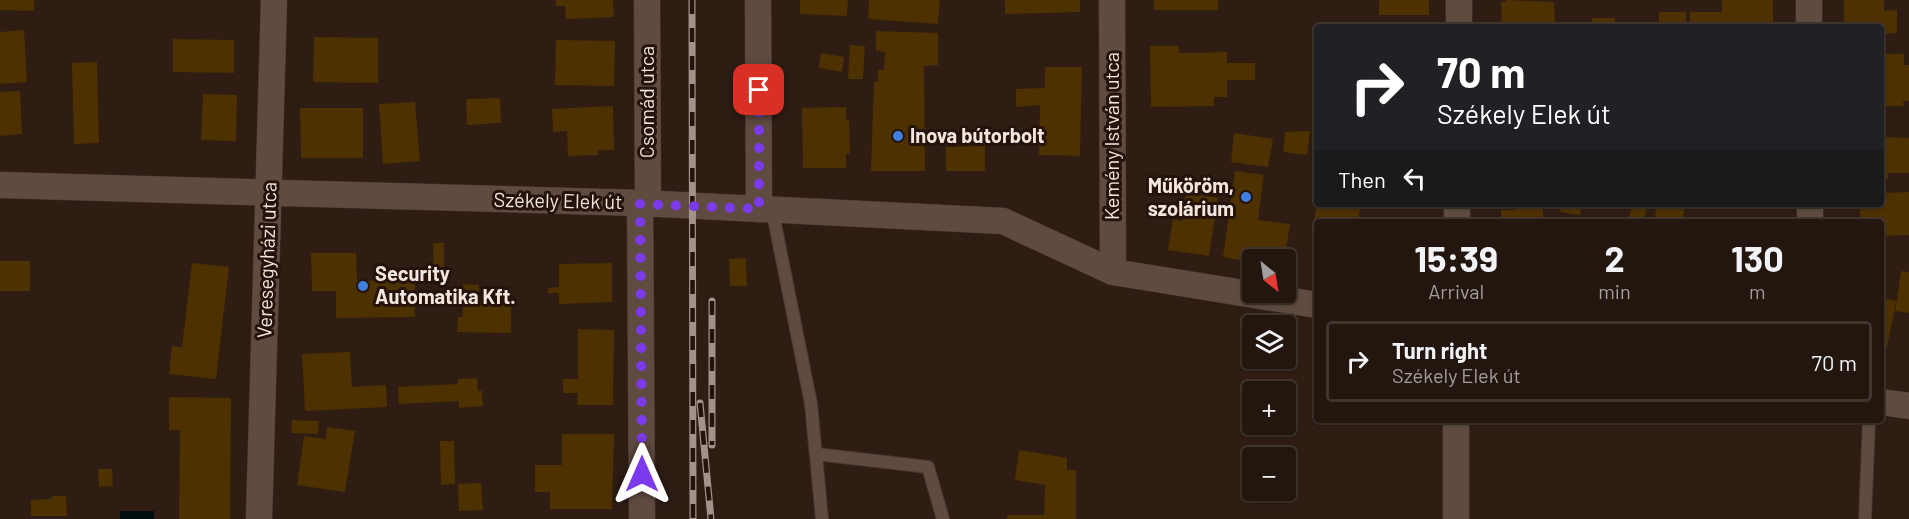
<!DOCTYPE html>
<html lang="en">
<head>
<meta charset="utf-8">
<style>
	:root { --surface:#23160f; --page:#2b1f18; --text:#f1f3f6; --muted:#a39f9e; --line:#40352f }
	body { margin:0; font-family:Barlow,sans-serif; background:var(--page); color:var(--text); height:100vh; display:flex; flex-direction:column; font-size:22px; white-space:nowrap }
	* { box-sizing:border-box; margin:0 }
	p { font-size:20px; color:var(--muted) }
	.icon { flex:none; width:33px; height:33px; fill:none; stroke:currentColor; stroke-width:2; stroke-linecap:round; stroke-linejoin:round }
	.map { position:relative; flex:1; overflow:hidden }
	.side { position:absolute; left:1314px; top:219px; width:570px; height:204px; display:flex; flex-direction:column; background:var(--surface); border-radius:6px; box-shadow:0 2px 4px #0004,0 0 0 2px var(--line) }
	.side>* { flex:none }
	.hud { position:absolute; left:1314px; top:24px; width:570px; height:183px; border-radius:6px; box-shadow:0 2px 4px #0004,0 0 0 2px var(--line); background:#202124; color:#fff; overflow:hidden }
	.needle { width:39px; rotate:150deg }
	.tools { position:absolute; left:1242px; top:249px; display:grid; gap:12px }
	.tools a { display:grid; place-items:center; width:54px; height:54px; border-radius:6px; background:var(--surface); box-shadow:0 2px 4px #0004,0 0 0 2px var(--line); font-size:30px }
	.pin { position:absolute; display:grid; place-items:center; width:51px; height:51px; color:#fff; margin:-26px; border-radius:12px; box-shadow:0 3px 9px #0006 }
	.me { position:absolute; width:66px; margin:-33px; rotate:0deg; stroke-linejoin:round; filter:drop-shadow(0 0 4px #0008) }
	.turn { display:flex; align-items:center; gap:21px; height:126px; padding:0 24px; font-size:27px }
	.turn .icon { width:78px; height:78px; stroke-width:2.5 }
	.turn b { display:block; font-size:42px; line-height:51px }
	.then { display:flex; align-items:center; height:57px; padding:0 24px; background:#0003; gap:12px; font-size:22px }
	.eta { display:flex; justify-content:space-evenly; align-items:center; height:102px; text-align:center }
	.eta b { font-size:36px; font-weight:700; line-height:42px }
	ul { padding:0; list-style:none }
	li { display:flex; align-items:center; gap:18px; height:81px; margin:0 12px 9px; padding:0 12px; border:3px solid var(--line); border-radius:6px }
	li div { flex:1 }
	li b { display:block; font-size:22px }
	li em { font-style:normal }
	.map>svg:first-child { display:block }
</style>
</head>
<body>
<div class="map">
<svg width="1909" height="519" viewBox="0 0 1909 519">
	<rect width="100%" height="100%" fill="#2f1d14"/>
	<rect fill="#030e0f" x="120" y="511" width="34" height="8"/>
	<g fill="#4d3100">
		<path d="M0 0H34V11L0 10Z"/>
		<path d="M556 0H613L614 17 566 19 565 6H556Z"/>
		<path d="M800 0H848L847 16 800 14Z"/>
		<path d="M869 0H940L938 24 868 19Z"/>
		<path d="M1005 0H1080V12L1005 14Z"/>
		<rect x="1154" y="0" width="64" height="10"/>
		<rect x="1379" y="0" width="50" height="15"/>
		<path d="M1506 0 1554 2 1555 27H1502L1501 2H1506Z"/>
		<path d="M1722 0H1773V27H1690V12H1722Z"/>
		<path d="M1844 0H1884V11L1897 10V33L1881 34V27H1844Z"/>
		<rect x="1659" y="12" width="27" height="15"/>
		<rect x="1592" y="18" width="23" height="9"/>
		<path d="M24 30 27 82 0 84V32Z"/>
		<path d="M876 31 938 33V65L924 66 925 171H871L874 82H878V70H884L885 52 876 51Z"/>
		<path d="M314 37 378 38V83L313 82Z"/>
		<path d="M173 39 234 40V73L173 72Z"/>
		<path d="M556 40 615 41 614 86 555 85Z"/>
		<path d="M850 45 865 46 863 79H848Z"/>
		<path d="M1150 46H1179V53L1227 52V63H1255V80H1227V97H1214V106L1151 107Z"/>
		<path d="M821 53 844 57 842 72 819 68Z"/>
		<path d="M1881 54H1904V65H1909V101H1903L1904 106H1881Z"/>
		<path d="M97 62 99 143 74 144 72 63Z"/>
		<path d="M1045 67H1082L1080 156 1039 155 1040 105 1016 107V89L1045 88Z"/>
		<path d="M20 91 22 134 0 136V92Z"/>
		<path d="M203 94 237 95 236 141 201 140Z"/>
		<path d="M500 98 501 123 467 125 466 99Z"/>
		<path d="M415 102 420 161 383 164 379 104Z"/>
		<path d="M613 106 614 150H598V155L568 156 567 131 553 132 552 109Z"/>
		<path d="M846 107V120L849 119 850 153 846 154V168H803L802 108Z"/>
		<path d="M300 108H363V158H301Z"/>
		<path d="M1310 131 1307 155 1283 152 1285 132Z"/>
		<path d="M1234 133 1273 139 1268 167 1231 162Z"/>
		<path d="M1881 137 1909 138V173H1888V179H1881Z"/>
		<path d="M985 146V171H946V147Z"/>
		<path d="M1235 171 1264 175 1258 220 1290 224 1285 256H1281L1280 260 1252 262 1223 257Z"/>
		<path d="M1909 192V235L1881 236V222H1860V204H1881V193Z"/>
		<path d="M1186 193 1218 198 1209 256 1168 250 1173 219 1182 221Z"/>
		<path d="M1317 204H1361L1358 220 1339 217 1338 222H1317V231L1313 228Z"/>
		<path d="M1515 204H1543V222H1501V210H1515Z"/>
		<path d="M1560 204H1582L1580 215 1560 212Z"/>
		<path d="M1632 204 1647 207 1643 222 1629 221Z"/>
		<path d="M1657 205 1684 209 1682 222H1654Z"/>
		<path d="M433 243H444V279H434Z"/>
		<path d="M311 253H356L357 281 415 280V317L336 318V291H312Z"/>
		<path d="M746 258 747 286H730L729 259Z"/>
		<rect x="0" y="261" width="30" height="30"/>
		<path d="M192 263 229 267 216 379 169 374 172 346 182 347Z"/>
		<path d="M612 263V302L559 304V293H548V288L559 287V264Z"/>
		<path d="M1901 271 1909 272V313L1895 311Z"/>
		<path d="M463 284 479 285V298L511 299V333L457 332 458 317H463Z"/>
		<path d="M1881 298 1896 301 1887 347 1881 346Z"/>
		<path d="M578 329 614 330 613 405H577L578 393H563V379H578Z"/>
		<path d="M350 352 352 387 386 385 387 407 305 411 302 354Z"/>
		<path d="M477 378 478 391H482L483 406 459 408V401L399 404 398 387 458 384V379Z"/>
		<path d="M169 397 231 398 230 519H179L180 430H169Z"/>
		<path d="M292 420 319 421 318 434 291 433Z"/>
		<path d="M327 427 355 431 345 492 297 485 304 436 326 439Z"/>
		<path d="M562 434H614L612 509H550V492H535V465H562Z"/>
		<path d="M440 441H454L455 484 441 485Z"/>
		<path d="M1019 450 1067 458V470H1076V519H1007V515H1044L1045 485 1015 480Z"/>
		<path d="M98 469H112L113 486 99 487Z"/>
		<path d="M481 483 483 510 459 511 458 484Z"/>
		<path d="M51 496H66L67 516H31V500L52 499Z"/>
	</g>
	<g fill="none" stroke-linecap="round" stroke-linejoin="round">
		<defs>
			<g id="lane">
				<path d="M772 209 811 404 822 519"/>
				<path d="M816 454 928 467 943 519"/>
				<path d="M1865 519 1869 420"/>
			</g>
			<g id="street">
				<path d="M647 0 648 204"/>
				<path d="M758 0 759 209"/>
				<path d="M1112 0 1113 272"/>
				<path d="M1809 0V27"/>
				<path d="M1459 27V0"/>
				<path d="M0 185 640 203 1003 221 1113 272 1317 305"/>
				<path d="M640 203 642 519"/>
				<path d="M1810 204V222"/>
				<path d="M1457 222V204"/>
				<path d="M1881 402 1909 406"/>
				<path d="M259 519 274 0"/>
				<path d="M1456 519V420"/>
			</g>
		</defs>
		<use href="#lane" stroke="#473833" stroke-width="14"/>
		<use href="#street" stroke="#473833" stroke-width="27"/>
		<use href="#lane" stroke="#604b41" stroke-width="12"/>
		<use href="#street" stroke="#604b41" stroke-width="26"/>
		<defs>
			<g id="rail">
				<path d="M692 0 693 519"/>
				<path d="M712 301V445"/>
				<path d="M700 403 711 519"/>
			</g>
		</defs>
		<use href="#rail" stroke="#a1928a" stroke-width="7"/>
		<use href="#rail" stroke="#25130b" stroke-width="4.5" stroke-dasharray="14" stroke-linecap="butt"/>
	</g>
	<g fill="none" stroke-linecap="round" stroke-linejoin="round">
		<path stroke="#7c3aed" stroke-width="10" stroke-dasharray="0 18" d="M642 474 640 204 759 209V90"/>
	</g>
	<g fill="#3f7fe0" stroke="#25130b" stroke-width="2">
		<circle cx="898" cy="136" r="6"/>
		<circle cx="1246" cy="197" r="6"/>
		<circle cx="363" cy="286" r="6"/>
	</g>
	<g text-anchor="middle" stroke-width="6" stroke-linejoin="round" paint-order="stroke">
		<g font-size="20" fill="#f3e6e0" stroke="#25130b">
			<text transform="translate(647 102) rotate(-90)" y="7">Csomád utca</text>
			<text transform="translate(1112 136) rotate(-90)" y="7">Kemény István utca</text>
			<text transform="translate(558 201) rotate(1)" y="7">Székely Elek út</text>
			<text transform="translate(267 260) rotate(-88)" y="7">Veresegyházi utca</text>
		</g>
		<g font-size="20" font-weight="bold" fill="#f3e6e0" stroke="#25130b" text-anchor="start">
			<text x="910" y="143">Inova bútorbolt</text>
			<text x="1234" y="193" text-anchor="end">Műköröm,<tspan x="1234" dy="23">szolárium</tspan></text>
			<text x="375" y="281">Security<tspan x="375" dy="23">Automatika Kft.</tspan></text>
		</g>
	</g>
</svg>
<div class="tools">
<a><svg class="needle" viewBox="-14 -14 28 28"><path d="M0-13l5 13h-10z" fill="#e53935"/><path d="M0 13l5-13h-10z" fill="#a39f9e"/></svg></a>
<a><svg class="icon" aria-label="layers" viewBox="0 0 24 24"><path d="M12 4l9 5-9 5-9-5zM3 14l9 5 9-5"/></svg></a>
<a>+</a>
<a>−</a>
</div>
<div class="pin" style="left:759px;top:90px;background:#d93025"><svg class="icon" aria-label="arrive" viewBox="0 0 24 24"><path d="M6 21V4h12l-3 4 3 4H6"/></svg></div>
<svg class="me" style="left:642px;top:474px" viewBox="-20 -20 40 40"><path d="M0-17L14 15 0 8-14 15z" fill="#7c3aed" stroke="#fff" stroke-width="4"/></svg>
<div class="hud">
<div class="turn"><svg class="icon" aria-label="right" viewBox="0 0 24 24"><path d="M7 20v-9h11M14 6l5 5-5 5"/></svg><div><b>70 m</b>Székely Elek út</div></div>
<div class="then">Then<svg class="icon" aria-label="left" viewBox="0 0 24 24"><path d="M17 20v-9H6M10 6l-5 5 5 5"/></svg></div>
</div>
<section class="side">
<div class="eta">
<div><b>15:39</b><p>Arrival</p></div>
<div><b>2</b><p>min</p></div>
<div><b>130</b><p>m</p></div>
</div>
<ul>
<li><svg class="icon" aria-label="right" viewBox="0 0 24 24"><path d="M7 20v-9h11M14 6l5 5-5 5"/></svg><div><b>Turn right</b><p>Székely Elek út</p></div><em>70 m</em></li>
</ul>
</section>
</div>
</body>
</html>
